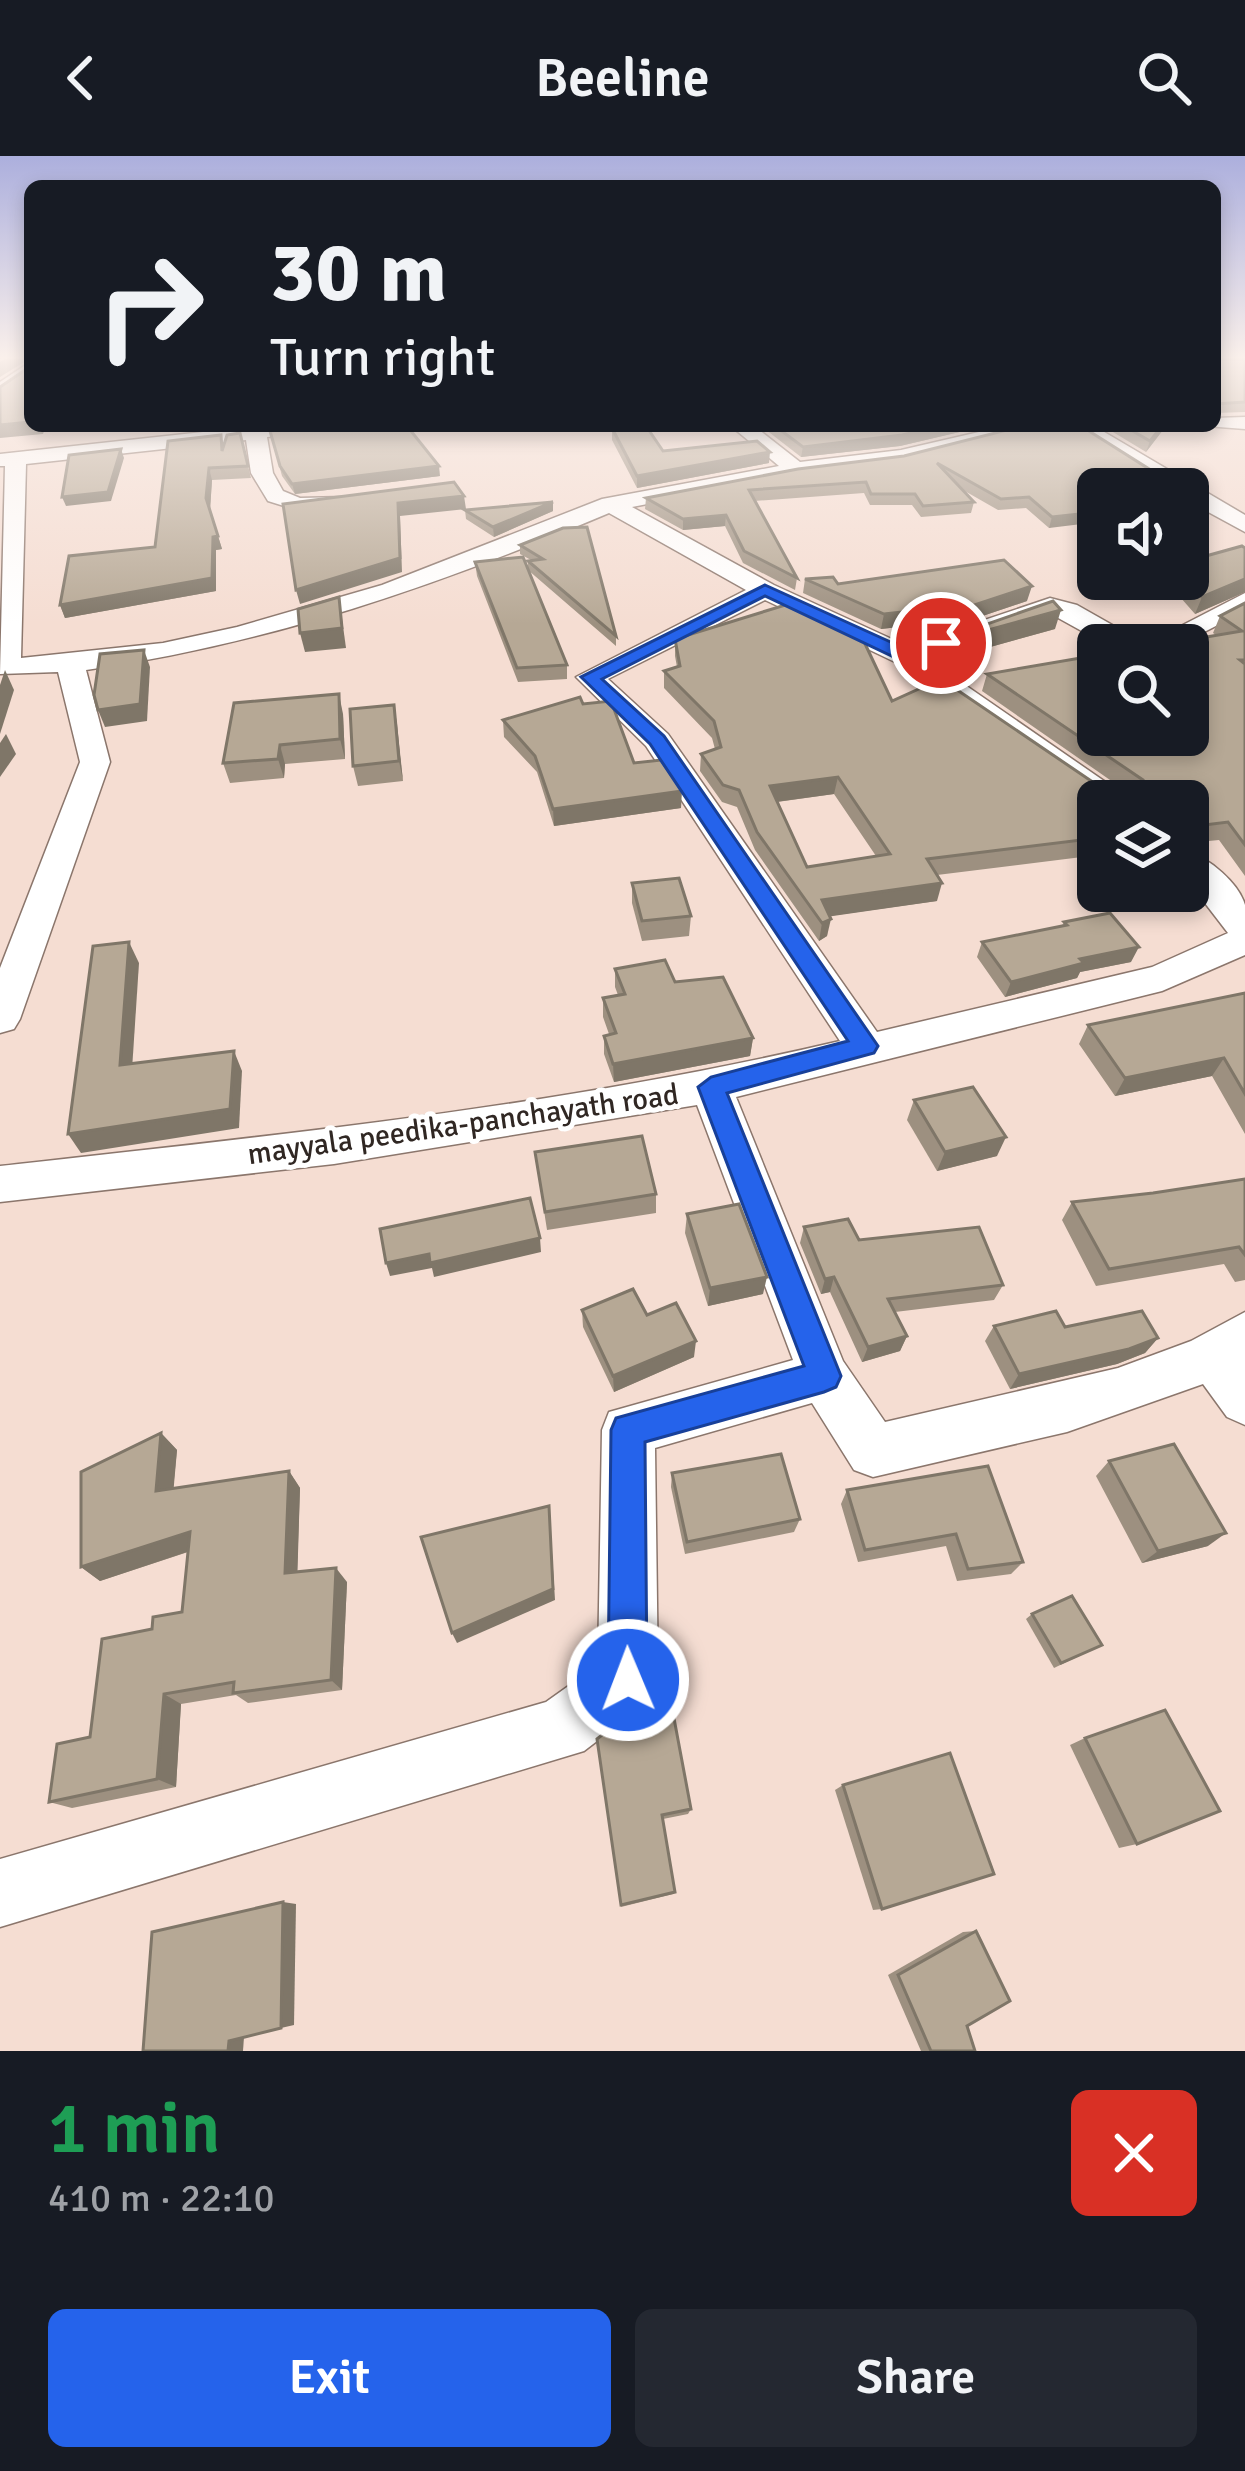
<!DOCTYPE html>
<html lang="en">
<head>
<meta charset="utf-8">
<style>
	:root { --surface:#171b24; --page:#242831; --text:#f1f3f6; --muted:#9ea1a6; --accent:#2563eb }
	body { margin:0; font-family:Signika,sans-serif; background:var(--page); color:var(--text); height:100vh; display:flex; flex-direction:column; font-size:45px; white-space:nowrap }
	* { box-sizing:border-box; margin:0 }
	p { font-size:39px; color:var(--muted) }
	.icon { flex:none; width:66px; height:66px; fill:none; stroke:currentColor; stroke-width:2; stroke-linecap:round; stroke-linejoin:round }
	.map { position:relative; height:1895px; overflow:hidden }
	.drawer { display:flex; flex-direction:column; background:var(--surface); flex:1 }
	.drawer>* { flex:none }
	.guide { position:absolute; left:24px; top:24px; width:1197px; height:252px; border-radius:18px; box-shadow:0 6px 18px #0003; background:#171b24; color:var(--text); overflow:hidden }
	.buttons { position:absolute; left:1077px; top:312px; display:grid; gap:24px }
	.buttons a { display:grid; place-items:center; width:132px; height:132px; border-radius:18px; background:var(--surface); box-shadow:0 6px 18px #0003; font-size:60px }
	.pin { position:absolute; display:grid; place-items:center; width:102px; height:102px; color:#fff; margin:-51px; border:6px solid #fff; border-radius:50%; box-shadow:0 3px 12px #0007 }
	.me { position:absolute; width:132px; margin:-66px; rotate:359deg; stroke-linejoin:round; filter:drop-shadow(0 0 9px #0008) }
	.turn { display:flex; align-items:center; gap:42px; height:252px; padding:0 48px; font-size:54px }
	.turn .icon { width:156px; height:156px; stroke-width:2.5 }
	.turn b { display:block; font-size:84px; line-height:102px }
	.round { display:grid; place-items:center; flex:none; width:126px; height:126px; border-radius:18px; background:var(--page) }
	.overview { display:flex; align-items:center; justify-content:space-between; height:204px; padding:0 48px }
	h1 { font-size:72px; font-weight:600; line-height:90px; color:#1e9e55 }
	.cta { display:flex; gap:24px; margin-top:auto; padding:24px 48px }
	.cta a { flex:1; height:138px; border-radius:18px; background:var(--accent); color:#fff; font-size:48px; font-weight:600; line-height:138px; text-align:center }
	.cta a+a { background:var(--page); color:var(--text) }
	header { display:flex; justify-content:space-between; align-items:center; height:156px; padding:0 48px; background:var(--surface); font-size:54px; font-weight:600 }
	.map>svg:first-child { display:block }
</style>
</head>
<body>
<header><svg class="icon" aria-label="back" viewBox="0 0 24 24"><path d="M15 5l-7 7 7 7"/></svg>Beeline<svg class="icon" aria-label="search" viewBox="0 0 24 24"><circle cx="10" cy="10" r="6"/><path d="M15 15l6 6"/></svg></header>
<div class="map">
<svg width="1245" height="1895" viewBox="0 0 1245 1895">
	<rect width="100%" height="100%" fill="#f5ddd2"/>
	<g fill="none" stroke-linecap="round" stroke-linejoin="round">
		<defs>
			<g id="street">
				<path d="M30 206V220L0 241V226Z"/>
				<path d="M1245 261V273L1206 270H1215V262Z"/>
				<path d="M259 270H326L316 276 267 281 273 317 283 335 300 342 345 341V351L300 355 268 345 251 317 246 284 26 308 21 502 163 487 237 471 382 429 602 343 779 310 731 270H754L800 306 901 294 1005 270H1042L901 306 796 319 632 351 774 429 907 490 1050 442 1077 449 1137 483 1141 489H1107L1051 458 926 502 1133 645 1098 647 895 506 765 444 608 523 668 578 877 876 1152 811 1228 777 1188 725V696C1209 702 1239 727 1245 749 1245 763 1245 784 1245 799L1162 835 736 941 843 1205 885 1266 1118 1212 1191 1185 1245 1156V1269L1227 1261 1203 1228 1067 1276 873 1321 854 1314 812 1247 655 1292 658 1524 649 1545 584 1595 0 1771V1703L546 1546 598 1509 602 1274 609 1256 793 1204 697 949 334 1008 0 1046V1010C282 979 564 950 840 885L646 590 576 521 746 434 609 357C439 429 269 488 86 514L110 606 20 863 14 873 0 877V812L80 606 58 516 0 518 5 310H0V298Z"/>
				<path d="M1070 270H1094L1245 359V376L1188 345V333H1168Z"/>
				<path d="M1245 437V455L1179 489H1144Z"/>
			</g>
		</defs>
		<use href="#street" stroke="#8b766c" stroke-width="3"/>
		<use href="#street" fill="#fff" fill-rule="evenodd"/>
	</g>
	<g fill="#9d9080" fill-rule="evenodd">
		<path d="M1215 203H1245V256L1215 257Z"/>
		<path d="M761 270H985L900 290 801 301Z"/>
		<path d="M1103 270H1166L1146 296Z"/>
		<path d="M612 272 663 295 769 307 637 332 612 284Z"/>
		<path d="M270 275 440 320 295 338 282 320Z"/>
		<path d="M240 277 251 322 212 324 210 354 222 393 216 394V435L65 462 60 449 155 391 221 279 224 291Z"/>
		<path d="M904 300 1157 318 1154 327 1049 372 1026 352 998 354 963 334 974 346 971 357 921 361 912 349H870L864 337 754 345 797 422 795 434 743 407 725 370 683 374 645 353 646 342Z"/>
		<path d="M553 346V355L494 381 466 363 465 354Z"/>
		<path d="M563 372 616 480V490L528 414 567 509V523L518 526 477 420 475 406 528 414V405L531 404 520 398V389Z"/>
		<path d="M1245 392V436L1195 458 1166 425 1167 423H1188Z"/>
		<path d="M805 423 838 428 1027 445 926 479 916 469 881 473 803 437Z"/>
		<path d="M1245 447V720L1219 684 1188 687V645H1098V699L937 719V745L829 760 827 780 819 785 755 694 737 651 722 646 700 615 701 598 715 593 712 582 664 532V515L677 511 675 500V483L892 545 1103 633H1123L982 535 987 518 1216 479 1213 477 1220 460ZM834 638 876 700 807 711 777 646Z"/>
		<path d="M1055 473 947 503 945 500 950 481Z"/>
		<path d="M583 548 634 607 681 652 554 670 537 616 504 581 503 564Z"/>
		<path d="M394 549 403 625 358 630 353 610Z"/>
		<path d="M343 558 345 603 285 608 284 622 230 627 223 607Z"/>
		<path d="M632 727 691 760 689 780 642 785 632 747Z"/>
		<path d="M1064 766 1131 806 1080 816 1077 822 1005 841 977 801 982 786 1062 770Z"/>
		<path d="M615 813 675 826 753 882 750 900 614 926 604 898V880L609 878 603 861V842L618 839 615 831Z"/>
		<path d="M1245 837V978L1212 920 1115 940 1079 888 1088 869Z"/>
		<path d="M914 944 997 1000 937 1015 907 964Z"/>
		<path d="M535 996 656 1038V1057L547 1074Z"/>
		<path d="M1245 1023V1124L1235 1126 1224 1108 1096 1130 1062 1064 1072 1046 1153 1037Z"/>
		<path d="M687 1058 763 1138 708 1150 685 1077Z"/>
		<path d="M804 1071 859 1084 1003 1129 994 1144 895 1156 907 1180 900 1195 862 1206 830 1136 821 1138 800 1087Z"/>
		<path d="M582 1154 647 1159 694 1201 614 1236 583 1171Z"/>
		<path d="M994 1170 1065 1171 1158 1182 1145 1197 1117 1208 1010 1233 985 1185Z"/>
		<path d="M161 1277 177 1294 173 1333 289 1315 300 1332 297 1416 347 1426 342 1534 248 1547 236 1539 181 1548 176 1631 72 1652 49 1646 90 1581 152 1473 182 1456 188 1396 100 1425 81 1411Z"/>
		<path d="M1109 1305 1208 1390 1142 1407 1096 1320Z"/>
		<path d="M672 1317 800 1363 794 1376 685 1398 671 1331Z"/>
		<path d="M847 1334 1023 1406 1011 1418 957 1425 946 1390 858 1406 841 1348Z"/>
		<path d="M1032 1458 1102 1489 1054 1512 1026 1463Z"/>
		<path d="M1085 1582 1137 1688 1119 1692 1070 1589Z"/>
		<path d="M597 1583 691 1653 688 1658 663 1663 675 1736 673 1738 621 1751Z"/>
		<path d="M843 1629 882 1753 873 1754 835 1634Z"/>
		<path d="M976 1775 967 1870 975 1895H921L888 1819 963 1776Z"/>
	</g>
	<g fill="#7f7668">
		<path d="M5 203H29L0 221V206Z"/>
		<path d="M30 266V270H46L43 278 0 282V269Z"/>
		<path d="M172 270H217L174 275Z"/>
		<path d="M943 270H985L900 290 801 301 803 291Z"/>
		<path d="M1162 270H1166L1146 296 1150 285Z"/>
		<path d="M121 293 124 302 111 345 66 350 62 341Z"/>
		<path d="M770 296 769 307 637 332V320Z"/>
		<path d="M439 310 440 320 295 338 292 328Z"/>
		<path d="M209 312 212 324 210 354 206 342Z"/>
		<path d="M464 340 466 353 400 360 402 416 300 448 296 434 398 347Z"/>
		<path d="M553 346V355L494 381 493 371Z"/>
		<path d="M1098 356V366L1049 372 1052 361Z"/>
		<path d="M726 359 725 370 683 374V363Z"/>
		<path d="M218 380 222 393 216 394V435L65 462 60 449Z"/>
		<path d="M1245 423V436L1195 458 1202 441Z"/>
		<path d="M1032 430 1027 445 926 479 929 464Z"/>
		<path d="M339 441 346 492 305 496 300 477Z"/>
		<path d="M920 454 916 469 881 473 884 458Z"/>
		<path d="M1061 454 1055 473 947 503 952 484Z"/>
		<path d="M144 494 150 511 147 565 105 571 98 554Z"/>
		<path d="M5 514 14 534 0 578V529Z"/>
		<path d="M339 538 343 558 345 603 340 583Z"/>
		<path d="M394 549 397 568 403 625 399 605Z"/>
		<path d="M6 578 16 598 0 621V587Z"/>
		<path d="M280 589 285 608 284 622 278 603Z"/>
		<path d="M838 621 834 638 768 647 770 630Z"/>
		<path d="M682 635 681 652 554 670 553 653Z"/>
		<path d="M942 727 937 745 819 762 822 744Z"/>
		<path d="M831 763 827 780 819 785 822 767Z"/>
		<path d="M129 786 139 807 131 929 120 909Z"/>
		<path d="M1139 791 1131 806 1080 816 1077 822 1005 841 1011 826 1080 803Z"/>
		<path d="M753 882 750 900 614 926 613 908Z"/>
		<path d="M234 895 242 915 239 972 81 997 68 978Z"/>
		<path d="M1224 902 1212 920 1115 940 1125 922Z"/>
		<path d="M1006 981 997 1000 937 1015 945 996Z"/>
		<path d="M540 1082 541 1096 434 1121 432 1112 390 1120 386 1107 429 1098Z"/>
		<path d="M767 1121 763 1138 708 1150 710 1132Z"/>
		<path d="M834 1121 830 1136 821 1138 825 1123Z"/>
		<path d="M907 1180 900 1195 862 1206 868 1191Z"/>
		<path d="M1158 1182 1145 1197 1117 1208 1010 1233 1019 1218Z"/>
		<path d="M696 1185 694 1201 614 1236 613 1220Z"/>
		<path d="M161 1277 177 1294 172 1351 156 1335Z"/>
		<path d="M289 1315 300 1332 297 1431 285 1417Z"/>
		<path d="M549 1350 555 1444 457 1487 452 1477Z"/>
		<path d="M190 1376 205 1390 100 1425 81 1411Z"/>
		<path d="M1226 1377 1208 1390 1142 1407 1158 1395Z"/>
		<path d="M336 1412 347 1426 342 1534 331 1524Z"/>
		<path d="M164 1538 181 1548 176 1631 157 1623Z"/>
		<path d="M283 1746 296 1748 294 1869 281 1872Z"/>
		<path d="M244 1881 243 1895H228L229 1885Z"/>
	</g>
	<g fill="#b6a895" stroke="#7f7668" stroke-width="3" fill-rule="evenodd">
		<path d="M27 203H30V266L0 269V231L28 212Z"/>
		<path d="M1215 203H1245V246L1215 248Z"/>
		<path d="M316 270H407L439 310 292 328 280 310 270 275Z"/>
		<path d="M646 270 663 295 757 285 770 296 637 320 612 272Z"/>
		<path d="M775 270H943L902 279 803 291Z"/>
		<path d="M1023 270H1081L1157 318 1144 320 1162 333H1098V356L1052 361 1029 341 1001 343 937 307 974 346 923 350 915 338H871L866 326 749 334 797 422 744 395 726 359 683 363 646 342 798 313 904 300Z"/>
		<path d="M1124 270H1162L1150 285Z"/>
		<path d="M240 277 248 310 209 312 206 342 218 380 213 381 212 422 60 449 69 400 155 391 168 285 221 279 222 295 227 279Z"/>
		<path d="M121 293 108 336 62 341 69 299Z"/>
		<path d="M454 326 464 340 398 347 400 402 296 434 283 348Z"/>
		<path d="M553 346 493 371 465 354Z"/>
		<path d="M587 371 616 480 528 405 543 403 520 389 563 372Z"/>
		<path d="M1242 390 1245 392V423L1202 441 1185 423H1188V405Z"/>
		<path d="M523 401 567 509 517 512 475 406Z"/>
		<path d="M1004 404 1032 430 929 464 920 454 884 458 805 423 833 421 838 428Z"/>
		<path d="M339 441 342 472 300 477 298 453Z"/>
		<path d="M1053 445 1061 454 952 484 950 481Z"/>
		<path d="M795 446 859 475 892 545 941 523 1103 633 1141 632 1143 624 987 518 1098 499V579H1188V489H1159L1242 475 1220 460 1245 447V504H1240L1245 508V689L1228 666 1188 671V645H1098V682L927 703 942 727 822 744 831 763 822 767 757 676 739 634 723 629 701 598 721 591 714 565 664 515 680 510 675 483ZM838 621 890 698 807 711 770 630Z"/>
		<path d="M144 494 140 548 98 554 94 539 100 498Z"/>
		<path d="M339 538 340 583 280 589 278 603 223 607 234 547Z"/>
		<path d="M580 541 583 548 611 545 634 607 661 604 682 635 553 653 535 600 503 564Z"/>
		<path d="M394 549 399 605 353 610 350 553Z"/>
		<path d="M679 722 691 760 642 765 632 727Z"/>
		<path d="M1110 757 1139 791 1080 803 1084 807 1011 826 982 786 1067 769 1064 766Z"/>
		<path d="M129 786 120 909 234 895 230 953 68 978 93 790Z"/>
		<path d="M665 804 675 826 723 821 753 882 613 908 604 880 616 877 603 842 625 838 615 813Z"/>
		<path d="M1245 837V938L1224 902 1125 922 1088 869Z"/>
		<path d="M973 931 1006 981 945 996 914 944Z"/>
		<path d="M642 980 656 1038 545 1056 535 996Z"/>
		<path d="M1245 1023V1099L1239 1091 1109 1113 1072 1046 1153 1037Z"/>
		<path d="M530 1042 540 1082 430 1107 429 1098 386 1107 380 1073Z"/>
		<path d="M739 1048 767 1121 710 1132 687 1058Z"/>
		<path d="M848 1063 859 1084 979 1071 1003 1129 888 1143 907 1180 868 1191 834 1121 825 1123 804 1071Z"/>
		<path d="M633 1133 647 1159 676 1147 696 1185 613 1220 582 1154Z"/>
		<path d="M1056 1155 1065 1171 1142 1155 1158 1182 1129 1193 1019 1218 994 1170Z"/>
		<path d="M161 1277 156 1335 289 1315 285 1417 336 1412 331 1524 233 1537 234 1526 164 1538 157 1623 49 1646 57 1588 90 1581 102 1483 152 1473 153 1461 182 1456 190 1376 81 1411V1316Z"/>
		<path d="M1174 1288 1226 1377 1158 1395 1109 1305Z"/>
		<path d="M781 1298 800 1363 687 1386 672 1317Z"/>
		<path d="M988 1310 1023 1406 968 1413 956 1378 865 1394 847 1334Z"/>
		<path d="M549 1350 553 1433 452 1477 421 1381Z"/>
		<path d="M1072 1440 1102 1489 1061 1507 1032 1458Z"/>
		<path d="M1165 1554 1220 1655 1137 1688 1085 1582Z"/>
		<path d="M673 1557 691 1653 662 1659 675 1736 621 1749 597 1583 616 1568Z"/>
		<path d="M950 1597 994 1718 882 1753 843 1629Z"/>
		<path d="M283 1746 281 1872 229 1885 228 1895H143L152 1776Z"/>
		<path d="M976 1775 1010 1845 967 1870 975 1895H931L898 1819Z"/>
	</g>
	<linearGradient id="sky" x2="0" y2="1"><stop stop-color="#acafdd"/><stop offset="0.43" stop-color="#faf0eb"/><stop offset="1" stop-color="#faf0eb" stop-opacity="0"/></linearGradient>
	<rect width="1245" height="468" fill="url(#sky)"/>
	<path fill="#2563eb" stroke="#184099" stroke-width="3" d="M765 429 906 493 941 482 950 487 911 503H898L765 440 602 523 664 580 878 890 874 897 727 937 841 1220 836 1231 824 1236 645 1286 647 1524 642 1538 628 1544 614 1538 608 1524 611 1274 616 1262 804 1210 698 931 711 921 848 885 650 588 581 521Z"/>
	<g text-anchor="middle" stroke-width="10" stroke-linejoin="round" paint-order="stroke">
		<g font-size="30" fill="#302723" stroke="#fff">
			<text transform="translate(463 968) rotate(-8)" y="10">mayyala peedika-panchayath road</text>
		</g>
	</g>
</svg>
<div class="buttons">
<a><svg class="icon" aria-label="sound" viewBox="0 0 24 24"><path d="M4 9h4l5-4v14l-5-4H4zM17 9q2 3 0 6"/></svg></a>
<a><svg class="icon" aria-label="search" viewBox="0 0 24 24"><circle cx="10" cy="10" r="6"/><path d="M15 15l6 6"/></svg></a>
<a><svg class="icon" aria-label="layers" viewBox="0 0 24 24"><path d="M12 4l9 5-9 5-9-5zM3 14l9 5 9-5"/></svg></a>
</div>
<div class="pin" style="left:941px;top:487px;background:#d93025"><svg class="icon" aria-label="arrive" viewBox="0 0 24 24"><path d="M6 21V4h12l-3 4 3 4H6"/></svg></div>
<svg class="me" style="left:628px;top:1524px" viewBox="-20 -20 40 40"><circle r="17" fill="#2563eb" stroke="#fff" stroke-width="3"/><path d="M0-11L8 9 0 5-8 9z" fill="#fff"/></svg>
<div class="guide">
<div class="turn"><svg class="icon" aria-label="right" viewBox="0 0 24 24"><path d="M7 20v-9h11M14 6l5 5-5 5"/></svg><div><b>30 m</b>Turn right</div></div>
</div>
</div>
<section class="drawer">
<div class="overview"><div><h1>1 min</h1><p>410 m · 22:10</p></div><a class="round" style="background:#d93025;color:#fff"><svg class="icon" aria-label="close" viewBox="0 0 24 24"><path d="M6 6l12 12M18 6L6 18"/></svg></a></div>
<div class="cta"><a>Exit</a><a>Share</a></div>
</section>
</body>
</html>
